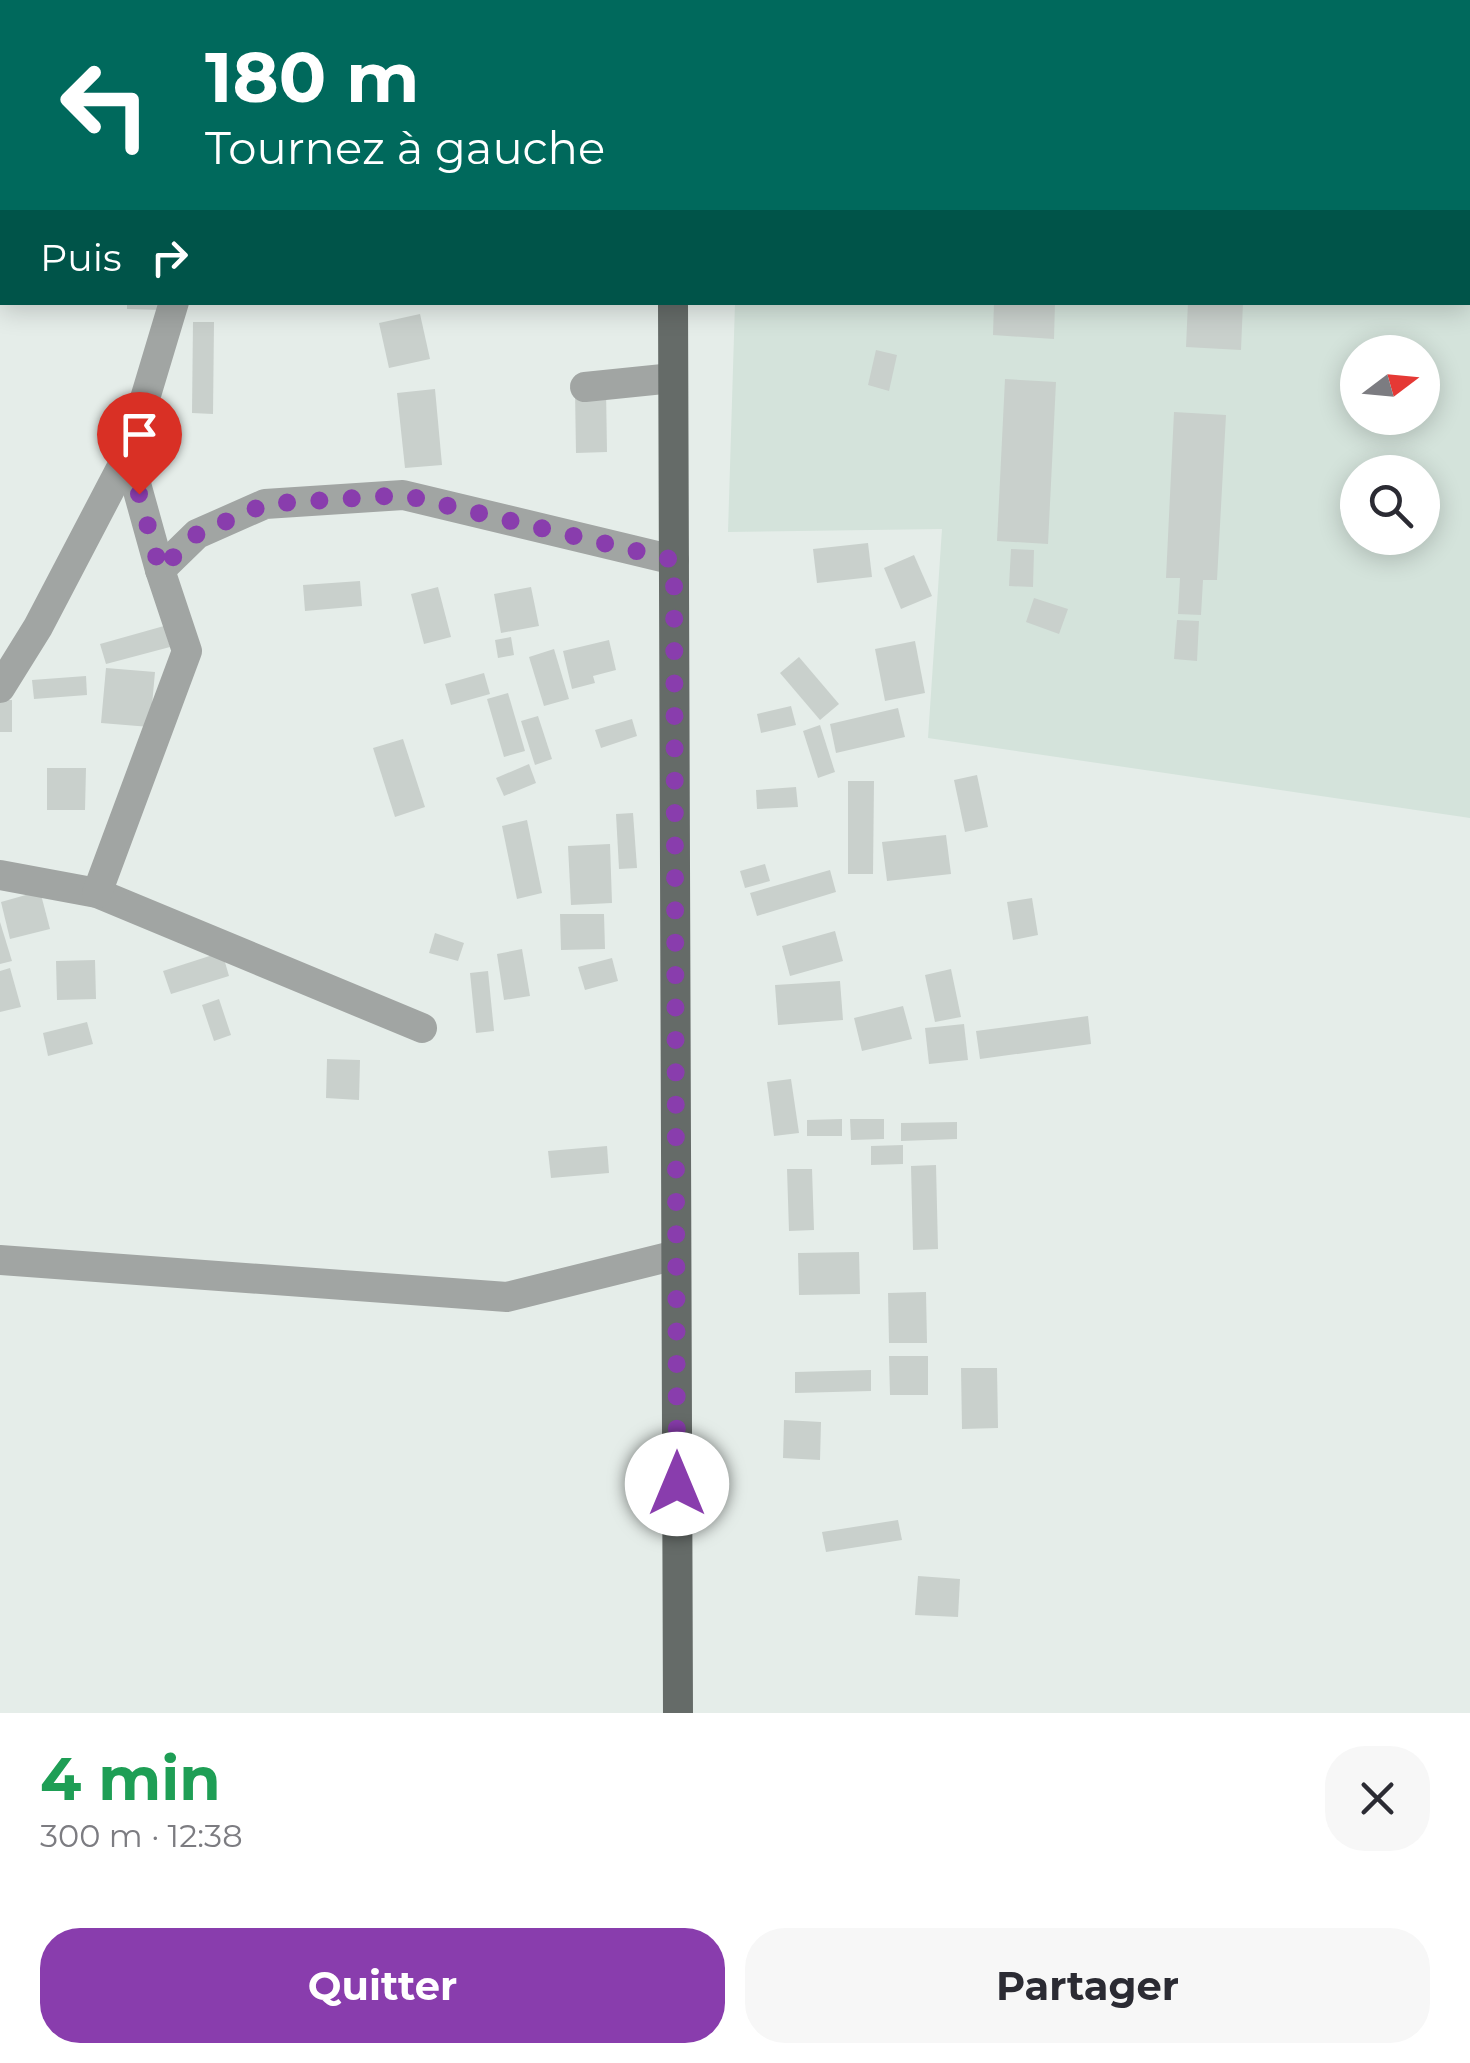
<!DOCTYPE html>
<html lang="fr">
<head>
<meta charset="utf-8">
<style>
	:root { --surface:#fff; --page:#f7f7f7; --text:#2b2b33; --muted:#7c7c81; --accent:#893dad }
	body { margin:0; font-family:Montserrat,sans-serif; background:var(--page); color:var(--text); height:100vh; display:flex; flex-direction:column; font-size:38px; white-space:nowrap }
	* { box-sizing:border-box; margin:0 }
	p { font-size:32px; color:var(--muted) }
	.icon { flex:none; width:55px; height:55px; fill:none; stroke:currentColor; stroke-width:2; stroke-linecap:round; stroke-linejoin:round }
	.map { position:relative; height:1713px; overflow:hidden }
	.panel { display:flex; flex-direction:column; background:var(--surface); flex:1 }
	.panel>* { flex:none }
	.guide { position:absolute; left:0px; top:0px; width:1470px; height:305px; box-shadow:0 5px 25px #0003; background:#00695c; color:#fff; overflow:hidden }
	.needle { width:65px; rotate:74deg }
	.controls { position:absolute; left:1340px; top:335px; display:grid; gap:20px }
	.controls a { display:grid; place-items:center; width:100px; height:100px; border-radius:50%; background:var(--surface); box-shadow:0 5px 25px #0003; font-size:50px }
	.pin { position:absolute; display:grid; place-items:center; width:85px; height:85px; color:#fff; margin:-102px -42px; border-radius:50% 50% 50% 0; rotate:-45deg; box-shadow:0 0 10px #0007 }
	.pin .icon { rotate:45deg }
	.me { position:absolute; width:110px; margin:-55px; rotate:0deg; stroke-linejoin:round; filter:drop-shadow(0 0 8px #0008) }
	.turn { display:flex; align-items:center; gap:35px; height:210px; padding:0 40px; font-size:45px }
	.turn .icon { width:130px; height:130px; stroke-width:2.5 }
	.turn b { display:block; font-size:70px; line-height:85px }
	.then { display:flex; align-items:center; height:95px; padding:0 40px; background:#0003; gap:20px; font-size:38px }
	.round { display:grid; place-items:center; flex:none; width:105px; height:105px; border-radius:40px; background:var(--page) }
	.summary { display:flex; align-items:center; justify-content:space-between; height:170px; padding:0 40px }
	h1 { font-size:60px; font-weight:700; line-height:75px; color:#1e9e55 }
	.button { display:flex; gap:20px; margin-top:auto; padding:20px 40px }
	.button a { flex:1; height:115px; border-radius:40px; background:var(--accent); color:#fff; font-size:40px; font-weight:700; line-height:115px; text-align:center }
	.button a+a { background:var(--page); color:var(--text) }
	.map>svg:first-child { display:block }
</style>
</head>
<body>
<div class="map">
<svg width="1470" height="1713" viewBox="0 0 1470 1713">
	<rect width="100%" height="100%" fill="#e5ede9"/>
	<path fill="#d4e3db" fill-rule="evenodd" d="M992 0H1470V818L928 738 942 529 728 532 735 303 1468 302V2H992ZM1358 352H1422V418H1358ZM1358 472H1422V538H1358Z"/>
	<g fill="#c9d0cc">
		<path d="M127 302H162V310L127 309Z"/>
		<path d="M994 302H1055L1054 339 993 335Z"/>
		<path d="M1188 302H1243L1241 350 1186 347Z"/>
		<path d="M420 314 430 359 389 368 379 323Z"/>
		<path d="M193 322H214L213 414 192 413Z"/>
		<path d="M876 350 897 355 889 391 868 385Z"/>
		<path d="M1005 379 1056 382 1048 544 997 541Z"/>
		<path d="M435 389 442 465 405 468 397 393Z"/>
		<path d="M606 389 607 452 576 453 575 390Z"/>
		<path d="M1174 412 1226 415 1217 580H1203L1201 615 1178 614 1180 578H1166Z"/>
		<path d="M868 543 872 577 817 583 813 549Z"/>
		<path d="M1011 549 1034 550 1033 587 1009 586Z"/>
		<path d="M914 555 932 596 901 609 884 568Z"/>
		<path d="M360 581 362 606 305 611 303 585Z"/>
		<path d="M438 587 451 637 424 644 411 594Z"/>
		<path d="M531 587 539 626 501 633 494 594Z"/>
		<path d="M1034 598 1068 609 1059 634 1026 622Z"/>
		<path d="M1177 620 1199 621 1197 661 1174 659Z"/>
		<path d="M164 626 170 647 106 664 100 644Z"/>
		<path d="M511 637 514 655 498 658 495 640Z"/>
		<path d="M609 640 616 670 593 676 595 683 572 689 563 651Z"/>
		<path d="M915 641 925 693 885 701 875 649Z"/>
		<path d="M554 649 569 699 544 706 529 657Z"/>
		<path d="M799 657 839 704 820 720 780 673Z"/>
		<path d="M106 668 155 672 150 727 101 723Z"/>
		<path d="M484 673 490 694 451 705 445 684Z"/>
		<path d="M86 676 87 695 34 699 32 680Z"/>
		<path d="M508 693 525 751 504 757 487 699Z"/>
		<rect x="0" y="700" width="12" height="32"/>
		<path d="M791 706 796 725 761 733 757 714Z"/>
		<path d="M898 708 905 737 836 753 830 724Z"/>
		<path d="M538 716 552 759 535 765 521 721Z"/>
		<path d="M632 719 637 736 601 748 595 730Z"/>
		<path d="M820 725 835 772 818 778 803 731Z"/>
		<path d="M403 739 425 807 395 817 373 748Z"/>
		<path d="M529 764 536 783 504 796 496 778Z"/>
		<path d="M47 768H86L85 810H47Z"/>
		<path d="M977 775 988 827 965 832 954 780Z"/>
		<path d="M848 781H874L873 874H848Z"/>
		<path d="M796 787 798 807 757 809 756 790Z"/>
		<path d="M633 813 637 868 619 869 616 814Z"/>
		<path d="M527 820 542 893 517 899 502 826Z"/>
		<path d="M946 835 951 874 887 881 882 842Z"/>
		<path d="M610 844 612 903 571 905 568 846Z"/>
		<path d="M765 864 770 881 745 888 740 871Z"/>
		<path d="M830 870 836 892 757 916 750 893Z"/>
		<path d="M40 891 50 929 10 939 1 902Z"/>
		<path d="M1032 898 1038 935 1013 940 1007 902Z"/>
		<path d="M560 914H604L605 949 561 950Z"/>
		<path d="M0 922 12 961 0 964Z"/>
		<path d="M835 931 843 961 790 976 782 946Z"/>
		<path d="M435 933 464 943 458 961 429 953Z"/>
		<path d="M522 949 530 996 504 1000 497 954Z"/>
		<path d="M222 952 229 976 171 994 163 971Z"/>
		<path d="M612 958 618 981 585 990 578 967Z"/>
		<path d="M95 960 96 999 57 1000 56 961Z"/>
		<path d="M10 968 21 1007 0 1012V971Z"/>
		<path d="M951 969 961 1017 935 1022 925 975Z"/>
		<path d="M488 971 494 1031 476 1033 470 973Z"/>
		<path d="M840 981 843 1020 778 1025 775 985Z"/>
		<path d="M219 999 231 1035 214 1041 202 1005Z"/>
		<path d="M903 1006 912 1039 862 1051 854 1018Z"/>
		<path d="M1088 1016 1091 1044 980 1059 976 1031Z"/>
		<path d="M87 1022 93 1044 48 1056 43 1033Z"/>
		<path d="M964 1024 968 1060 929 1064 925 1028Z"/>
		<path d="M327 1059 360 1060 359 1100 326 1098Z"/>
		<path d="M791 1079 799 1133 774 1136 767 1082Z"/>
		<path d="M842 1119V1136H807V1120Z"/>
		<path d="M850 1119H884V1139L851 1140Z"/>
		<path d="M957 1122V1139L901 1141V1123Z"/>
		<path d="M903 1145V1164L871 1165V1146Z"/>
		<path d="M607 1146 609 1173 551 1178 548 1151Z"/>
		<path d="M936 1165 938 1249 913 1250 911 1166Z"/>
		<path d="M787 1169H812L814 1230 789 1231Z"/>
		<path d="M859 1252 860 1294 799 1295 798 1253Z"/>
		<path d="M926 1292 927 1343H889L888 1293Z"/>
		<path d="M889 1356H928V1395H890Z"/>
		<path d="M961 1368H997L998 1428 962 1429Z"/>
		<path d="M871 1370V1391L795 1393V1372Z"/>
		<path d="M784 1420 821 1422 820 1460 783 1458Z"/>
		<path d="M898 1520 902 1540 826 1552 822 1532Z"/>
		<path d="M918 1576 960 1579 958 1617 915 1615Z"/>
	</g>
	<g fill="none" stroke-linecap="round" stroke-linejoin="round">
		<g stroke="#a1a5a3" stroke-width="30">
			<path d="M169 2 171 0"/>
			<path d="M0 14 2 16"/>
			<path d="M585 387 673 378"/>
			<path d="M160 570 197 534 265 504 403 495 674 560"/>
			<path d="M0 688 38 627 128 455 174 302"/>
			<path d="M0 875 97 893 422 1028"/>
			<path d="M97 893 187 651 160 570 128 455"/>
			<path d="M0 1260 507 1297 676 1255"/>
		</g>
		<g stroke="#656b68" stroke-width="30">
			<path d="M672 0V2"/>
			<path d="M673 302 678 1713"/>
		</g>
	</g>
	<g fill="none" stroke-linecap="round" stroke-linejoin="round">
		<path stroke="#893dad" stroke-width="18" stroke-dasharray="0 32.4" d="M139 494 160 570 197 534 266 504 403 495 674 560 677 1484"/>
	</g>
</svg>
<div class="controls">
<a><svg class="needle" viewBox="-14 -14 28 28"><path d="M0-13l5 13h-10z" fill="#e53935"/><path d="M0 13l5-13h-10z" fill="#7c7c81"/></svg></a>
<a><svg class="icon" aria-label="search" viewBox="0 0 24 24"><circle cx="10" cy="10" r="6"/><path d="M15 15l6 6"/></svg></a>
</div>
<div class="pin" style="left:139px;top:494px;background:#d93025"><svg class="icon" aria-label="arrive" viewBox="0 0 24 24"><path d="M6 21V4h12l-3 4 3 4H6"/></svg></div>
<svg class="me" style="left:677px;top:1484px" viewBox="-20 -20 40 40"><circle r="19" fill="#fff"/><path d="M0-13L10 11 0 6-10 11z" fill="#893dad"/></svg>
<div class="guide">
<div class="turn"><svg class="icon" aria-label="left" viewBox="0 0 24 24"><path d="M17 20v-9H6M10 6l-5 5 5 5"/></svg><div><b>180 m</b>Tournez à gauche</div></div>
<div class="then">Puis<svg class="icon" aria-label="right" viewBox="0 0 24 24"><path d="M7 20v-9h11M14 6l5 5-5 5"/></svg></div>
</div>
</div>
<section class="panel">
<div class="summary"><div><h1>4 min</h1><p>300 m · 12:38</p></div><a class="round"><svg class="icon" aria-label="close" viewBox="0 0 24 24"><path d="M6 6l12 12M18 6L6 18"/></svg></a></div>
<div class="button"><a>Quitter</a><a>Partager</a></div>
</section>
</body>
</html>
